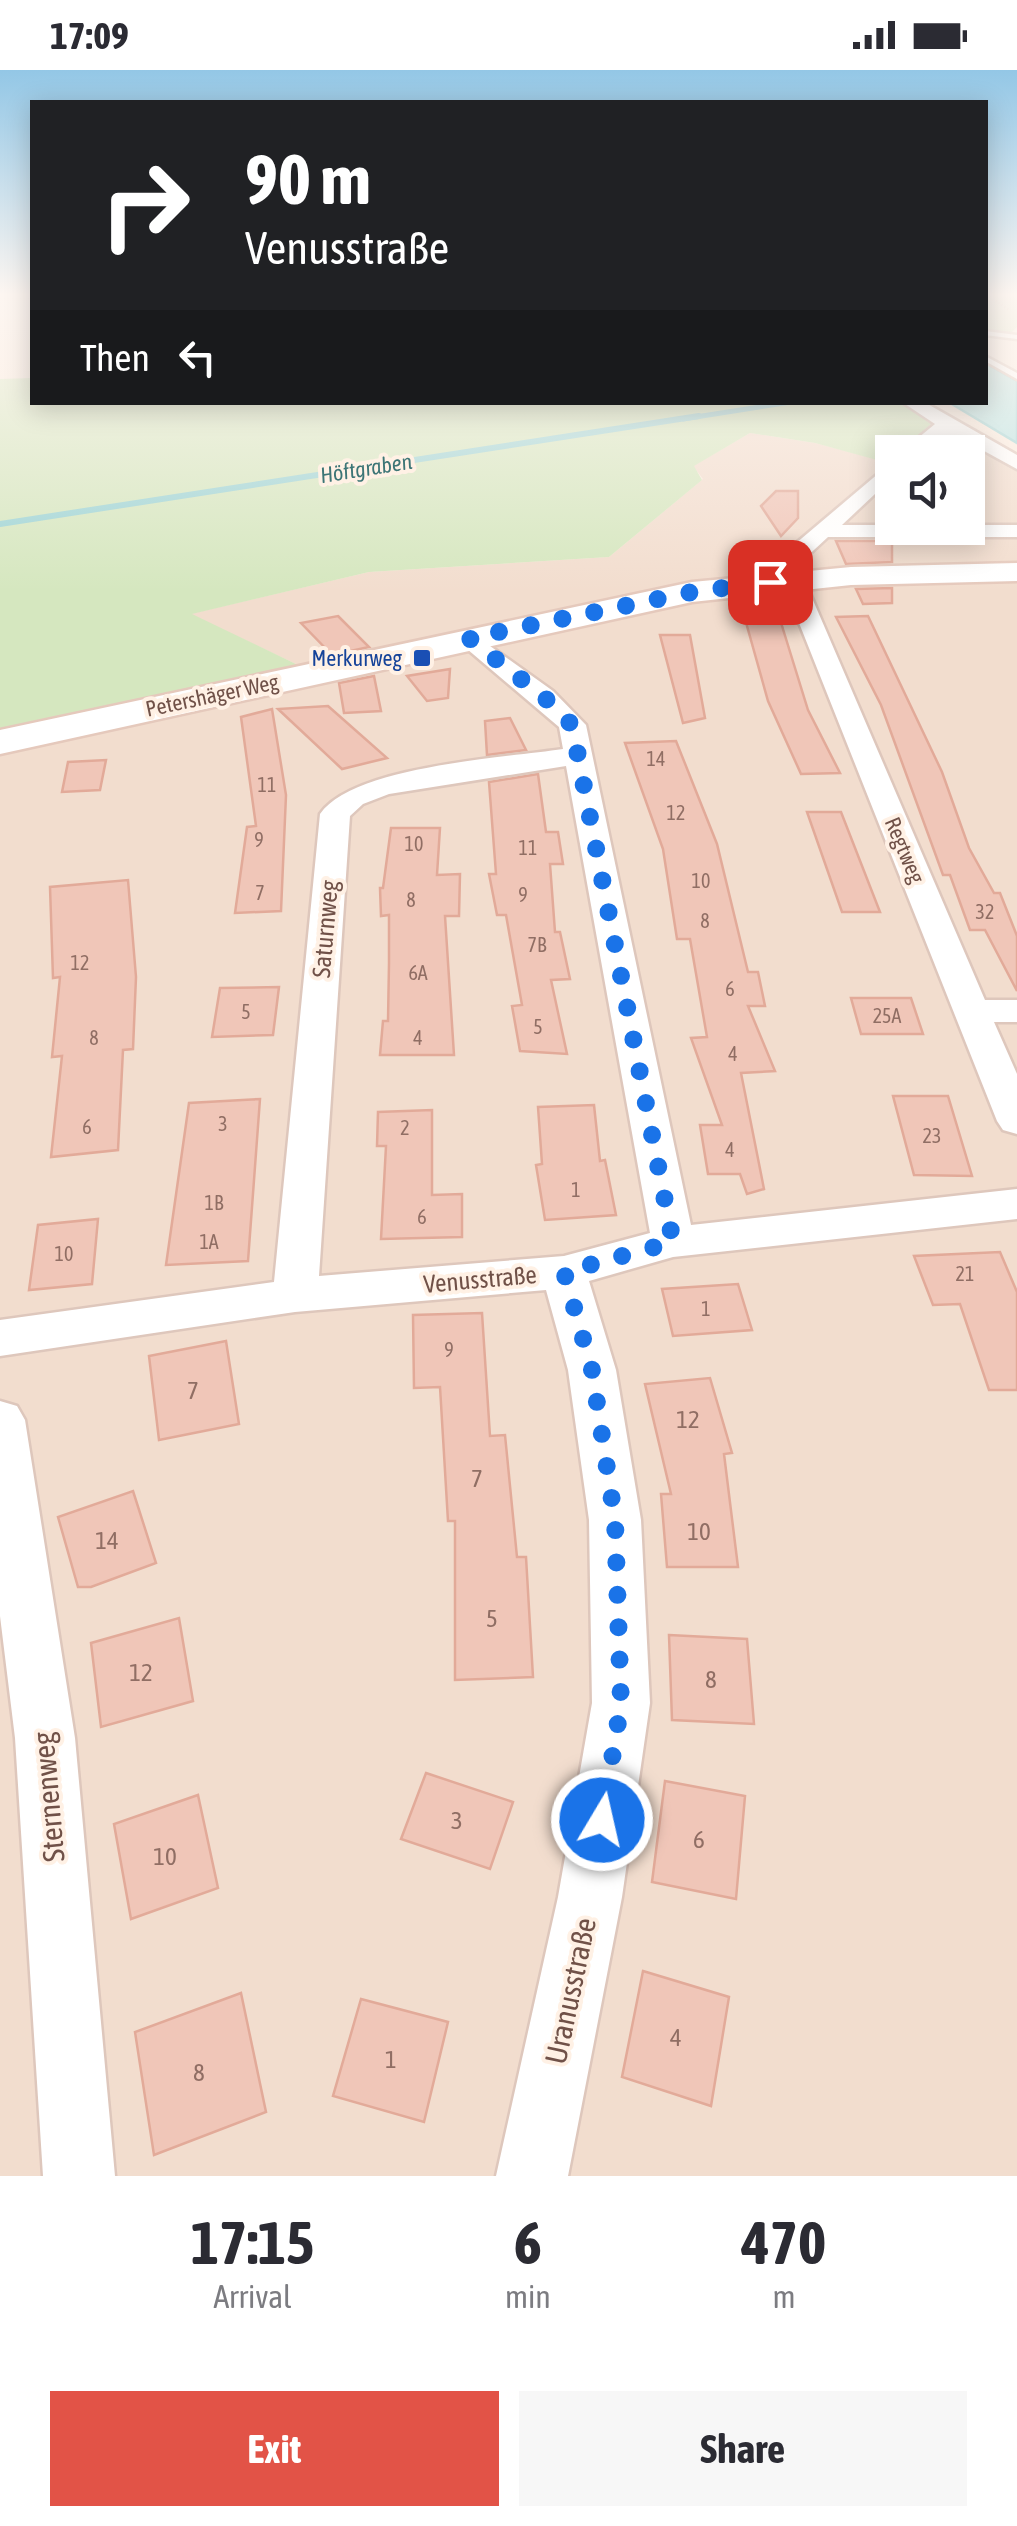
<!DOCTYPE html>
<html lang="en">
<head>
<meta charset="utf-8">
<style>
	:root { --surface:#fff; --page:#f7f7f7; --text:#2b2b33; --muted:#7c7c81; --accent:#e25347 }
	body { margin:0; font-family:"Asap Condensed",sans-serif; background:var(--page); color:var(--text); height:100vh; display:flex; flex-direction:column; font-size:38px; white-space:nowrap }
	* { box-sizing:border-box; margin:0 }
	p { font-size:32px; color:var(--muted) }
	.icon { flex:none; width:55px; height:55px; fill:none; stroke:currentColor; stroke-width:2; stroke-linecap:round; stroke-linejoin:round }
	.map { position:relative; height:2106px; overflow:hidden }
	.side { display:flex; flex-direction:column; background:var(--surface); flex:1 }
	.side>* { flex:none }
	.hud { position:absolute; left:30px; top:30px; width:958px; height:305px; border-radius:0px; box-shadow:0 5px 25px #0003; background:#202124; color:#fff; overflow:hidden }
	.tools { position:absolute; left:875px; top:365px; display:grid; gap:20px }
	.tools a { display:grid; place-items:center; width:110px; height:110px; border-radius:0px; background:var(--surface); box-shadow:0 5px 25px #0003; font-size:50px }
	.pin { position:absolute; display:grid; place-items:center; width:85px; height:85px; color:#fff; margin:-42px; border-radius:20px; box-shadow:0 5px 15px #0006 }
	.me { position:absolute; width:110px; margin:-55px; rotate:9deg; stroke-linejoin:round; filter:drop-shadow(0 0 8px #0008) }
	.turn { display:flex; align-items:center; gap:35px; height:210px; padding:0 50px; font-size:45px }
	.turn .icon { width:130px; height:130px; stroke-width:2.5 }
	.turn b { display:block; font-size:70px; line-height:85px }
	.then { display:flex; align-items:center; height:95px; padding:0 50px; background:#0003; gap:20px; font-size:38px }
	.eta { display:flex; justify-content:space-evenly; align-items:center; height:170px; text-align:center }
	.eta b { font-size:60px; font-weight:700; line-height:70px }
	.button { display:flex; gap:20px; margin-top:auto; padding:20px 50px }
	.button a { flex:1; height:115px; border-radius:0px; background:var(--accent); color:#fff; font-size:40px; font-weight:700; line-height:115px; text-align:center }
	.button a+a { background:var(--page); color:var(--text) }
	.status { display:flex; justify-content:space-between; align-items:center; height:70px; padding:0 50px; background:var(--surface); direction:ltr }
	.status svg { height:28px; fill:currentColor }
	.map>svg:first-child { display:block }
</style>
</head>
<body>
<div class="status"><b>17:09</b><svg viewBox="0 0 49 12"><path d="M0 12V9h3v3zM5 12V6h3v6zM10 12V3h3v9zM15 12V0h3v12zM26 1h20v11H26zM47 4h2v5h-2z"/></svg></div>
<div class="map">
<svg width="1017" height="2106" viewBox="0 0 1017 2106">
	<rect width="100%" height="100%" fill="#fbecdf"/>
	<path fill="#f2ddce" d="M939 362 960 363 1017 396V2106H0V683L318 610 298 595 190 544 369 502 609 487 703 409 693 396 750 363 815 373 892 393V458H968V382H916Z"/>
	<g fill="#d5e7bf">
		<path d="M985 227H1017V257L1010 264 985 260Z"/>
		<path d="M32 308V332H901L931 354 899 382H892L888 393 815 373 750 363 694 396 702 410 609 487 369 502 192 544 298 595 0 660V309Z"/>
	</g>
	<path fill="#b5e3e3" stroke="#9cd4d5" stroke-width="2.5" d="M985 293 1017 311V373L950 333 985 332Z"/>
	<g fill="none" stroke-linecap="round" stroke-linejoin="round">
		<path stroke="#9cd4d5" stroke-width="5" d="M683 349 791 332"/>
		<path stroke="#9cd4d5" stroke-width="6" d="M0 454 699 346"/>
	</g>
	<g fill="#f0c6b8" stroke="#e2aa99" stroke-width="2.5">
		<path d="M776 421H798V448L781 466 761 436Z"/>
		<path d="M836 471H892V492L846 494Z"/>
		<path d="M892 518V533L863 534 856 519Z"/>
		<path d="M774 530 808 640 840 703 801 704 768 631 740 531Z"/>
		<path d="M338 546 369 577 332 585 301 553Z"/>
		<path d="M868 546 942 702 969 778 994 823H1000L1017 866V921L985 860H970L950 805H943L881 635 836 547Z"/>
		<path d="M660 565H690L705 648 683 653Z"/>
		<path d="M450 599 448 628 427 631 407 606Z"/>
		<path d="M374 606 381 641 344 643 339 613Z"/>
		<path d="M328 636 387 688 342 699 278 639Z"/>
		<path d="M272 639 286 725 281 841 235 843 247 757 256 756 241 647Z"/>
		<path d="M510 648 526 680 487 685 485 651Z"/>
		<path d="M676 671 717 774 748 902H758L765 936H748L775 1001 741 1003 764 1119 747 1124 740 1104H708L700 1055H722L691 968 707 967 690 869H677L663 779 625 673Z"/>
		<path d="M106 690 100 720 62 722 68 692Z"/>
		<path d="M538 704 546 762H558L563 794H550L555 862H560L570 909 551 910 567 984 520 981 512 936 522 935 506 845H497L489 804H496L489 712Z"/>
		<path d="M807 742H841L880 842H842Z"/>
		<path d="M391 758H440L437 805 460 804 459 846H445L454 985H380L383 951H388L389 893V845L381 846 380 818H383Z"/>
		<path d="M128 810 136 907 133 979 123 980 118 1080 51 1087 62 986 52 987 60 907 53 908 50 817Z"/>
		<path d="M279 917 273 965 212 967 220 918Z"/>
		<path d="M851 928H911L923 964H861Z"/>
		<path d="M893 1026H948L972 1106 914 1105Z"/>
		<path d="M260 1029 248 1191 166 1195 189 1033Z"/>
		<path d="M594 1035 600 1091 605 1090 616 1145 545 1150 536 1095 542 1094 538 1037Z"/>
		<path d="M432 1040V1125L462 1124V1167L381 1169 386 1076H377L378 1042Z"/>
		<path d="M98 1149 92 1214 29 1220 38 1155Z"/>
		<path d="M1000 1182 1017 1222V1320H989L960 1234 933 1235 914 1186Z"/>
		<path d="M738 1214 752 1260 673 1266 662 1219Z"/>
		<path d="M482 1243 490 1366 505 1365 517 1487H526L533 1607 455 1610V1451H448L440 1317 414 1318 413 1245Z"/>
		<path d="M226 1271 239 1354 159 1370 149 1286Z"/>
		<path d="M710 1308 732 1383 724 1384 738 1497H667L661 1424H671L645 1314Z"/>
		<path d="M133 1421 156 1493 91 1517H78L58 1447Z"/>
		<path d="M179 1548 193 1631 101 1657 91 1573Z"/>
		<path d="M669 1565 747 1569 754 1654 672 1650Z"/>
		<path d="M426 1703 513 1732 490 1799 401 1769Z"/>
		<path d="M665 1711 745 1726 736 1829 652 1812Z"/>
		<path d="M198 1725 218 1818 131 1849 114 1754Z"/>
		<path d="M643 1901 729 1927 711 2036 622 2007Z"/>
		<path d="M241 1923 266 2042 154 2085 135 1962Z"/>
		<path d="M361 1929 448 1952 424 2052 333 2026Z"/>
	</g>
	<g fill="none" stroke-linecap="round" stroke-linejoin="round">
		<defs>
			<g id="lane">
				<path d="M985 261 1017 265V269L985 265Z"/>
				<path d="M985 286 1017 303V309L985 291Z"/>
			</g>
			<g id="street">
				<path d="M902 332H924L1017 385V399L955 365H941L921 382H901L935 354Z"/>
				<path d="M892 392V408L842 455H1017V467H828L801 492 800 500 985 930H1017V952H994L1017 1004V1064L1003 1060 997 1051 778 500 782 485Z"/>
				<path d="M469 561 553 621 586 655 691 1155 1017 1119V1149L673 1187 589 1211 616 1300 641 1450 650 1633 622 1827 568 2106H496L558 1827 592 1633 589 1450 568 1300 546 1220 295 1242 0 1286V1250L274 1212 320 744C353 696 504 688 563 679L559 657 460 573 457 568ZM566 696 650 1163 564 1186 319 1206 350 746 363 734 389 724Z"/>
				<path d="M0 1331 17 1336 25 1350 75 1668 115 2106H43L15 1668 0 1546Z"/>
			</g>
			<path id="secondary" d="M1017 493V511L851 515 692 532 0 684V660L692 512 851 497Z"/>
		</defs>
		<use href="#lane" stroke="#dec7bc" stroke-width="5"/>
		<use href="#street" stroke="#dec7bc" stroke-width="5"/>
		<use href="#secondary" stroke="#e5c9bc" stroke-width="5"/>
		<path stroke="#d4a99c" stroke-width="2.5" stroke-dasharray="1 2.5" stroke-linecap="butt" d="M990 227 1009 240"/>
		<use href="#lane" fill="#fff" fill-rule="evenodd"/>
		<use href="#street" fill="#fff" fill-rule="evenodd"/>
		<use href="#secondary" fill="#fff" fill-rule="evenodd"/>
	</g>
	<linearGradient id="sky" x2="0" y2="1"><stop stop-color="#93c7e6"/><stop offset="0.43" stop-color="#fdf6f1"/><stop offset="1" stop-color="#fdf6f1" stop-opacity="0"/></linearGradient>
	<rect width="1017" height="522" fill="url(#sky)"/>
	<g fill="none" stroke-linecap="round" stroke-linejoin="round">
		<path stroke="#1a73e8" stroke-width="18" stroke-dasharray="0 32.4" d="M602 1750 621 1634 615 1450 592 1300 564 1202 673 1172 572 655 544 627 469 568 692 522 770 512"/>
	</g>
	<rect fill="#1a4fb4" stroke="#fff1e5" stroke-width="4" x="412" y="578" width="20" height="20" rx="5"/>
	<g text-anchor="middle" stroke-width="8" stroke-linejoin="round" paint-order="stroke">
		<g font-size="20" fill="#906e64">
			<text x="656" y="696">14</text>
			<text x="267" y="722">11</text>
			<text x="676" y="750">12</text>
			<text x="259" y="777">9</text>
			<text x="414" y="781">10</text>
			<text x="528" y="785">11</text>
			<text x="701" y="818">10</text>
			<text x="260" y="830">7</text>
			<text x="523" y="832">9</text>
			<text x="411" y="837">8</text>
			<text x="985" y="849">32</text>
			<text x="705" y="858">8</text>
			<text x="537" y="882">7B</text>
			<text x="80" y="900">12</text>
			<text x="418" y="910">6A</text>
			<text x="730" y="926">6</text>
			<text x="246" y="949">5</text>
			<text x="887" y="953">25A</text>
			<text x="538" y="964">5</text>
			<text x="94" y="975">8</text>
			<text x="418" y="975">4</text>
			<text x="733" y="991">4</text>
			<text x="223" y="1061">3</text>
			<text x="87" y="1064">6</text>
			<text x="405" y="1065">2</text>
			<text x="932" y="1073">23</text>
			<text x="730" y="1087">4</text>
			<text x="576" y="1127">1</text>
			<text x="214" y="1140">1B</text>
			<text x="422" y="1154">6</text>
			<text x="209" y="1179">1A</text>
			<text x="64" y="1191">10</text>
			<text x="965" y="1211">21</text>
			<text x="706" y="1246">1</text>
			<text x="449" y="1287">9</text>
		</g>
		<g font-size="22" font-style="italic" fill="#3d7576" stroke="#fff1e5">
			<text transform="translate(366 398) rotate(-9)" y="8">Höftgraben</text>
		</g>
		<g font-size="22" fill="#164399" stroke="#fff1e5" text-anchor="end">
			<text x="402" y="596">Merkurweg</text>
		</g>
		<g font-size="22" fill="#705148" stroke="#fff1e5">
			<text transform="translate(212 625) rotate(-12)" y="8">Petershäger Weg</text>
			<text transform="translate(905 780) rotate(67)" y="8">Regtweg</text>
		</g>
		<g font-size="25" fill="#705148" stroke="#fff1e5">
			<text transform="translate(325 859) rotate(-85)" y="9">Saturnweg</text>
			<text transform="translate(480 1209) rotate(-5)" y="9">Venusstraße</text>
		</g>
		<g font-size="25" fill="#906e64">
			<text x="193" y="1329">7</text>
			<text x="688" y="1358">12</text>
			<text x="477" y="1417">7</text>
			<text x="699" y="1470">10</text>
			<text x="107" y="1479">14</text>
			<text x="492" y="1557">5</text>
			<text x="141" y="1611">12</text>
			<text x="711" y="1618">8</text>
			<text x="457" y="1759">3</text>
			<text x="699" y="1778">6</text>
			<text x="165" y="1795">10</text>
			<text x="676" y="1976">4</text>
			<text x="391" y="1998">1</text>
			<text x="199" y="2011">8</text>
		</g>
		<g font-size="30" fill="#705148" stroke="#fff1e5">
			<text transform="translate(49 1727) rotate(-95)" y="10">Sternenweg</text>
			<text transform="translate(571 1921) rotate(-78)" y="10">Uranusstraße</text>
		</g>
	</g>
</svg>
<div class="tools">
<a><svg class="icon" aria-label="sound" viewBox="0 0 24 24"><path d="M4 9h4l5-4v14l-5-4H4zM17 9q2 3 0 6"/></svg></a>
</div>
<div class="pin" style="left:770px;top:512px;background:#d93025"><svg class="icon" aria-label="arrive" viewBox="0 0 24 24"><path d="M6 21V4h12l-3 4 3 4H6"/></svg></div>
<svg class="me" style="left:602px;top:1750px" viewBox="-20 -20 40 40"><circle r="17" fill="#1a73e8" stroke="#fff" stroke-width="3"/><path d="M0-11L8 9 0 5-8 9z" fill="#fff"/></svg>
<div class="hud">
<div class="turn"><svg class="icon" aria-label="right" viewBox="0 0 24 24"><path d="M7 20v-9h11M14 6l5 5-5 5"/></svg><div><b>90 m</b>Venusstraße</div></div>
<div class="then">Then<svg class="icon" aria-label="left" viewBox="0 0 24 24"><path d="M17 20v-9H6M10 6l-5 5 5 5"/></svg></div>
</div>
</div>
<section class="side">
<div class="eta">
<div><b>17:15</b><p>Arrival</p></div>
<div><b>6</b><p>min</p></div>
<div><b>470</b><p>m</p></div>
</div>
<div class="button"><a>Exit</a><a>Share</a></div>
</section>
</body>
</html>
